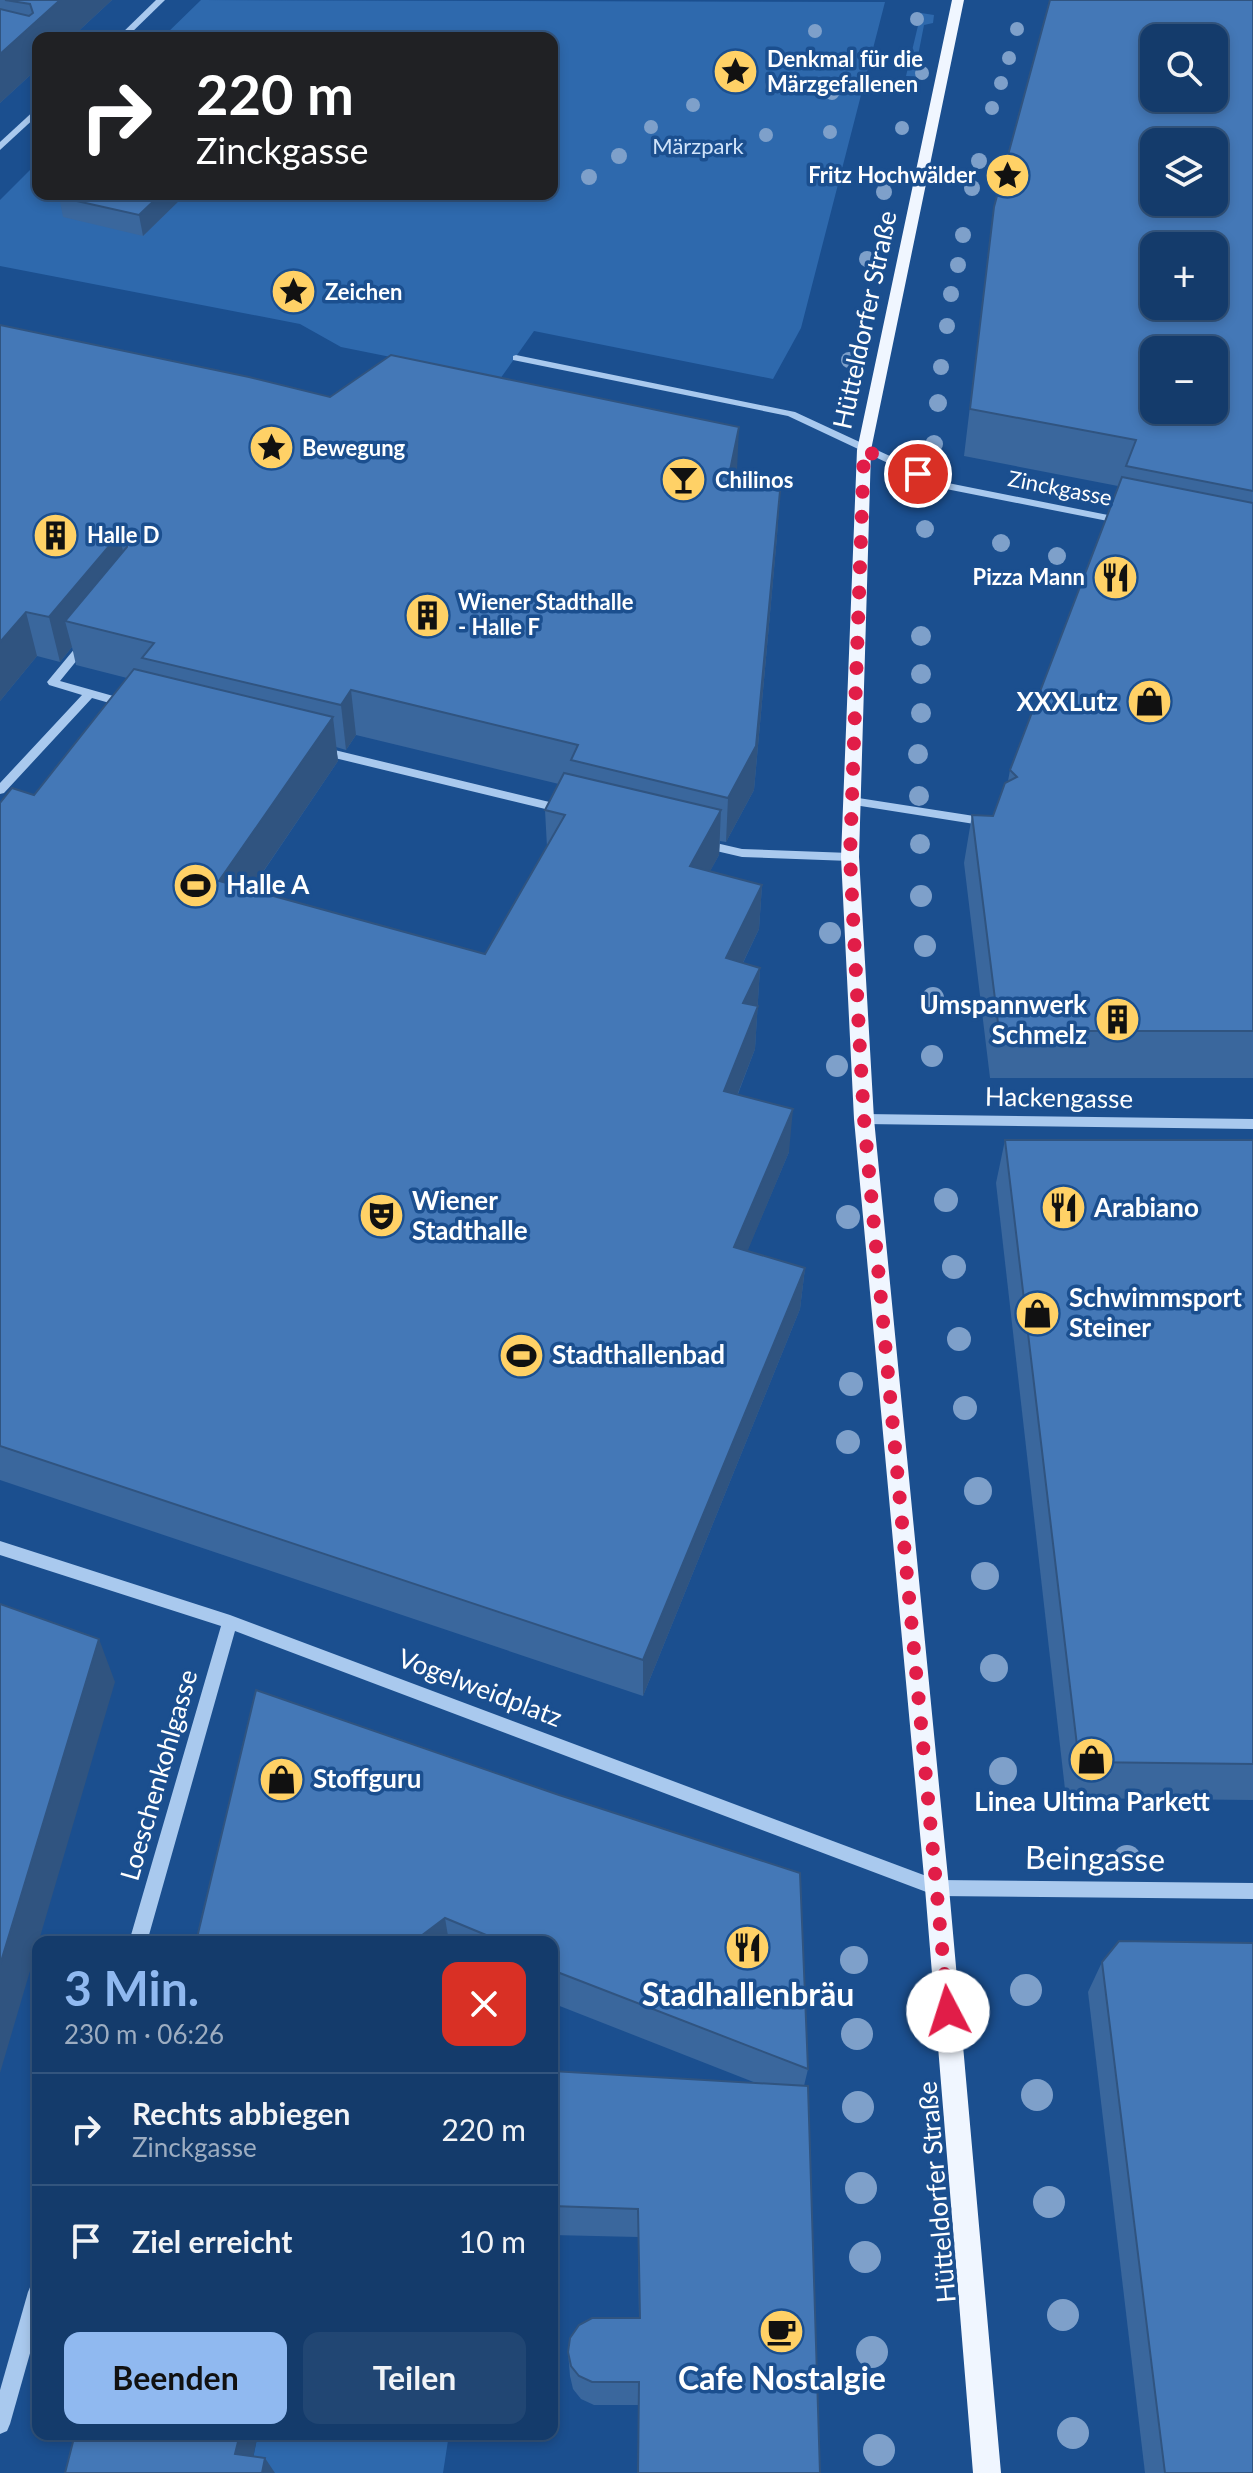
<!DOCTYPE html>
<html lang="de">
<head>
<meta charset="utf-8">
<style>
	:root { --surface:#143b6b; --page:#214673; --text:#f1f3f6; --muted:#9dadc1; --line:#33557e; --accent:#90b9f0 }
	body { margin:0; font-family:Lato,sans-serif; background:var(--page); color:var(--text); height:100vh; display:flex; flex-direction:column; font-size:30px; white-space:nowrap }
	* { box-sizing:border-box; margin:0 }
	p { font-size:26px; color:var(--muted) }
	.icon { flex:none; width:44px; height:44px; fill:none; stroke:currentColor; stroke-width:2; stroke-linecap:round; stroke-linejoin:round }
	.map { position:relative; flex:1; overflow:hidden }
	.details { position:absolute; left:32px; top:1936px; width:526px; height:504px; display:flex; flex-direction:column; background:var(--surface); border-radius:16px; box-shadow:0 4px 12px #0003,0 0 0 2px var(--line) }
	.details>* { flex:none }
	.top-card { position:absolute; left:32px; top:32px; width:526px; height:168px; border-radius:16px; box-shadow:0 4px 12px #0003,0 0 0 2px var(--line); background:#202124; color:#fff; overflow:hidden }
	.buttons { position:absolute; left:1140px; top:24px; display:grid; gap:16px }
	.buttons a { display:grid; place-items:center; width:88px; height:88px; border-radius:16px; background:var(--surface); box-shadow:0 4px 12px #0003,0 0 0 2px var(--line); font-size:40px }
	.pin { position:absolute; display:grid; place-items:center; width:68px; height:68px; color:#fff; margin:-34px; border:4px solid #fff; border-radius:50%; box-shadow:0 2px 8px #0007 }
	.me { position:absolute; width:88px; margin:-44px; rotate:355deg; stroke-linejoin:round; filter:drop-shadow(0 0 6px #0008) }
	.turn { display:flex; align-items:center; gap:28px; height:168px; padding:0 32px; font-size:36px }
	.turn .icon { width:104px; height:104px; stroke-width:2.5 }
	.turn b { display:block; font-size:56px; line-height:68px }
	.round { display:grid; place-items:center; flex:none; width:84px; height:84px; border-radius:16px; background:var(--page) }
	.headline { display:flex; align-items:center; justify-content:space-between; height:136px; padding:0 32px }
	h1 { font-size:48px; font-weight:700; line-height:60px; color:var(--accent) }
	.cta { display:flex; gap:16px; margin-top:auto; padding:16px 32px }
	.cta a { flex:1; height:92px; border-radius:16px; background:var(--accent); color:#111; font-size:32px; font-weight:700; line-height:92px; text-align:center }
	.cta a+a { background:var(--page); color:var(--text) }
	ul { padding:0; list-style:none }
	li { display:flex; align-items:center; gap:24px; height:112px; padding:0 32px; border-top:2px solid var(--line) }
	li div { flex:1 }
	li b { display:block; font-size:30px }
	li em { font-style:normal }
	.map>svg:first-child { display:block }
</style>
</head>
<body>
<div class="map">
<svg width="1253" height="2473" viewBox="0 0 1253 2473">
	<rect width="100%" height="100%" fill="#1b4f8f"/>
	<g fill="#2e69ad">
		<path d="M201 0 885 2 801 328 773 379 534 331 500 379 341 347 300 324 0 266V200L38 162V194H552V38H162Z"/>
		<path d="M921 13 934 15 933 23 924 25 916 66 927 70 921 77 906 76Z"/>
		<path d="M258 2434H449L443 2473H250Z"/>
	</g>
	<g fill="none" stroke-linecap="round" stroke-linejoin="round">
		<g fill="#a9c9ee" fill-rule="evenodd">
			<path d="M156 0H165L126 38H117Z"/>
			<path d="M38 107V115L0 150V142Z"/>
			<path d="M516 355 795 412 948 483 1123 518 1128 521 1123 524 941 488 788 416 513 360V356Z"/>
			<path d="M85 639 91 643 60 681 131 701 133 704 127 708 92 698 4 793 0 794V783L82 695 49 685 47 682 81 641Z"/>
			<path d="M318 746 566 806 572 810 566 814 314 753 312 750Z"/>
			<path d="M852 797 987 818 993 822 987 826 848 804 846 801Z"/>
			<path d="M703 840 742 849 850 853 856 857 850 861 742 857 699 847 697 844 699 841Z"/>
			<path d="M864 1114 1253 1119V1129L864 1124 857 1119Z"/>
			<path d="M0 1541 230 1615 937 1880 1253 1883V1899L937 1896 235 1631 147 1942H129L221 1626 0 1555Z"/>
			<path d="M38 2282V2325L10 2424 7 2431 0 2434V2390L28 2292 31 2285Z"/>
		</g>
		<path fill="#f0f6ff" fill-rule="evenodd" d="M952 0H964L871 450 859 857 874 1119 949 1888 1001 2473H973L925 1888 854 1119 841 857 857 450Z"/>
	</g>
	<g fill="#7ea0ca">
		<circle cx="917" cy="19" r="7"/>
		<circle cx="1017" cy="29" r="7"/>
		<circle cx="815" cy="31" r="7"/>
		<circle cx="1009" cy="58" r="7"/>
		<circle cx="922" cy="73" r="7"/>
		<circle cx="1001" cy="83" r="7"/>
		<circle cx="772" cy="86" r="7"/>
		<circle cx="832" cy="93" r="7"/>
		<circle cx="693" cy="105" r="7"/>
		<circle cx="992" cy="108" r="7"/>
		<circle cx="651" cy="127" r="7"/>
		<circle cx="902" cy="128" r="7"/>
		<circle cx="830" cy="132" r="7"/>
		<circle cx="766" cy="135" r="7"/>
		<circle cx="619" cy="156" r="8"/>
		<circle cx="979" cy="161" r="8"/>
		<circle cx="589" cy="177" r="8"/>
		<circle cx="972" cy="188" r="8"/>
		<circle cx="884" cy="192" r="8"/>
		<circle cx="963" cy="235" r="8"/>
		<circle cx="867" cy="259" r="8"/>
		<circle cx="958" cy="265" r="8"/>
		<circle cx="951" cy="294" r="8"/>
		<circle cx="947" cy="326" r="8"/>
		<circle cx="849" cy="360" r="8"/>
		<circle cx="941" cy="367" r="8"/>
		<circle cx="938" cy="403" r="9"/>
		<circle cx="934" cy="444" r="9"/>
		<circle cx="925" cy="529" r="9"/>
		<circle cx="1001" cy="543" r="9"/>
		<circle cx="1057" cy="556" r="9"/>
		<circle cx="921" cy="636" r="10"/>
		<circle cx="921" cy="674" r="10"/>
		<circle cx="921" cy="713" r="10"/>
		<circle cx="918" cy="754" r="10"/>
		<circle cx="919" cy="796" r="10"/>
		<circle cx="920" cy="844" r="10"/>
		<circle cx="921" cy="896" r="11"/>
		<circle cx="830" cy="933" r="11"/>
		<circle cx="925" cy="946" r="11"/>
		<circle cx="933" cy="998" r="11"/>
		<circle cx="932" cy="1056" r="11"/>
		<circle cx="837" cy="1066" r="11"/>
		<circle cx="946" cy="1200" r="12"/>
		<circle cx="848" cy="1217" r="12"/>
		<circle cx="954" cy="1267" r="12"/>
		<circle cx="959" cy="1339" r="12"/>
		<circle cx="851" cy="1384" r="12"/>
		<circle cx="965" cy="1408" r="12"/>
		<circle cx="848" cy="1442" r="12"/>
		<circle cx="978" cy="1491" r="14"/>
		<circle cx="985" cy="1576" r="14"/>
		<circle cx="994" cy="1668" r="14"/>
		<circle cx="1003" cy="1771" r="14"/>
		<circle cx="1127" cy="1859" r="14"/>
		<circle cx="854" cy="1960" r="14"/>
		<circle cx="1026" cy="1990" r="16"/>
		<circle cx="857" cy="2034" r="16"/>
		<circle cx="1037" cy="2095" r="16"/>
		<circle cx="858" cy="2107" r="16"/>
		<circle cx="861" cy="2188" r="16"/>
		<circle cx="1049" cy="2202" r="16"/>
		<circle cx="865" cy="2257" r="16"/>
		<circle cx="1063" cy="2315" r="16"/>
		<circle cx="872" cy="2352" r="16"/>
		<circle cx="1073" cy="2433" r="16"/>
		<circle cx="879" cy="2450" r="16"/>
	</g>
	<g fill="#3a679d" fill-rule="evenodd">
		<path d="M0 0H112L71 38H38V68L0 103Z"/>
		<path d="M1253 0V1078H990L964 863 972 815 993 816 1008 781 1010 770 1118 486 964 456 994 207Z"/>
		<path d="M186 194 143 236 63 217 59 197Z"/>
		<path d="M0 325 330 397 737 471 735 481 780 491 777 536 754 790 726 842 720 841 719 855 710 871 762 885 759 929 743 963 760 968 755 1049 738 1094 789 1152 747 1251 805 1268 800 1309 643 1696 0 1480V803L34 795 127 678 76 665 72 647 60 662 37 656 0 701ZM356 735 559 784 545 810 547 847 485 954 251 890 338 761 336 747 346 750Z"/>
		<path d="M1005 1140H1253V1800L1066 1798 996 1183Z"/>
		<path d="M256 1690 808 2069 804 2086 639 2405H594L581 2399 573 2389 570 2376 568 2352 639 2318 638 2237 552 2235V2071L756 2083 552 2003V1942H196Z"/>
		<path d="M1102 1962 1253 2473H1145L1088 1992Z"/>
	</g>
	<g fill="#305480">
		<path d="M60 0H112L71 38H38V68L0 103V54Z"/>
		<path d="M161 194H186L143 236 139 215Z"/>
		<path d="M739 427 737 471 726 524 728 480Z"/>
		<path d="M780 491 777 536 754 790 726 842 728 798Z"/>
		<path d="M120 537 129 581 65 621 72 647 60 662 49 617 115 539Z"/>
		<path d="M26 612 37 656 0 701V642Z"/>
		<path d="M351 690 356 735 346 750 341 705Z"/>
		<path d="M333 717 338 761 227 925 219 881Z"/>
		<path d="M721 810 719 855 689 910 690 866Z"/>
		<path d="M762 885 759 929 724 1002 726 958Z"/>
		<path d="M760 968 755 1049 722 1134 724 1091 743 1003Z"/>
		<path d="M793 1109 789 1152 732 1288 734 1247Z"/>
		<path d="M805 1268 800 1309 643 1696V1660Z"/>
		<path d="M99 1639 115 1682 0 2073V1965Z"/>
		<path d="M445 1918 449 1942H413Z"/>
		<path d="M240 2434H258L250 2473 235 2454Z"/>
		<path d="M265 2458 275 2473H262Z"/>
	</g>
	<g fill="#4478b7" stroke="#305480" stroke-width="2" fill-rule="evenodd">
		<path d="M5 0H60L0 54V9L29 16 33 13 30 4Z"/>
		<path d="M1050 0H1253V491L1126 466 1136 440 970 409 994 207ZM1154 38H1214V98H1154ZM1154 142H1214V202H1154ZM1154 246H1214V306H1154ZM1154 350H1214V410H1154Z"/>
		<path d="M61 194H161L139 215 59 197Z"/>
		<path d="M0 325 249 377 330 397 391 355 739 427 728 480 780 491 756 746 728 798 571 760 578 745 351 690 341 705 142 658 154 643 65 621 127 547V539L120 537 115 539 49 617 26 612 0 642Z"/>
		<path d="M1122 477 1253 503V1031H999L972 815 993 816 1005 783 1017 777 1010 770Z"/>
		<path d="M134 669 333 717 219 881 485 954 565 815 545 810 564 773 721 810 690 866 762 885 726 958 760 968 743 1003 758 1006 724 1091 793 1109 734 1247 805 1268 643 1660 0 1446V803L12 788 34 795Z"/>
		<path d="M1005 1140H1253V1764L1079 1762Z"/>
		<path d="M0 1604 99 1639 0 1965Z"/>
		<path d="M256 1690 559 1795 800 1873 808 2069 552 1970V1942H503L445 1918 413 1942H196Z"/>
		<path d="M1119 1941 1253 1943V2473H1165L1102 1962Z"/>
		<path d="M552 2071 808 2086 820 2473H638L639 2382H592L579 2376 571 2366 568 2352 570 2338 579 2325 592 2318H640L638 2209 552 2206Z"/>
		<path d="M75 2434H240L235 2454 265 2458 262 2473H65Z"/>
	</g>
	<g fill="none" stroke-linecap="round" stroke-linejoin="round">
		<path stroke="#e11d48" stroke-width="14" stroke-dasharray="0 25.2" d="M918 474 864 450 850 857 859 1032 864 1119 948 2011"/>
	</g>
	<defs>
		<symbol id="sight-disc" viewBox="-11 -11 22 22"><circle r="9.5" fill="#ffd166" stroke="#1b4f8f"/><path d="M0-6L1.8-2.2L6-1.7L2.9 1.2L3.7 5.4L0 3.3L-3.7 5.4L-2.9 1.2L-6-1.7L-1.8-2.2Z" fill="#111"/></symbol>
		<symbol id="bar-disc" viewBox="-11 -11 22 22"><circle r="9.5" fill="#ffd166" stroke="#1b4f8f"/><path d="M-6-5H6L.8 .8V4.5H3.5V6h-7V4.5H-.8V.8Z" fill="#111"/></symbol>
		<symbol id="building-disc" viewBox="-11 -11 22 22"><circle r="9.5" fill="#ffd166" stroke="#1b4f8f"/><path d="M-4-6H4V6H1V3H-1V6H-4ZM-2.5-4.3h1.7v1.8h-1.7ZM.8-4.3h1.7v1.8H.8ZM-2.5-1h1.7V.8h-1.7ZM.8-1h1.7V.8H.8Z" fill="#111"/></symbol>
		<symbol id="restaurant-disc" viewBox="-11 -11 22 22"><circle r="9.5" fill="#ffd166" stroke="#1b4f8f"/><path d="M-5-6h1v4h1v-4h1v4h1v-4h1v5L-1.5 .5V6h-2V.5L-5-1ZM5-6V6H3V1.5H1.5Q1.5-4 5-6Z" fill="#111"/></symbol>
		<symbol id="shop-disc" viewBox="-11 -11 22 22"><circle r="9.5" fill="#ffd166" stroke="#1b4f8f"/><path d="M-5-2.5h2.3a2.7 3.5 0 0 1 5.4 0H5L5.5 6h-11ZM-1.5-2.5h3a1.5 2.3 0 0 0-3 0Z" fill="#111"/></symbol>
		<symbol id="stadium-disc" viewBox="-11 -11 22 22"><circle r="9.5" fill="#ffd166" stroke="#1b4f8f"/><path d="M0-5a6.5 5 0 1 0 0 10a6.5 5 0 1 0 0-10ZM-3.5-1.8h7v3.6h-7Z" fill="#111"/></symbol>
		<symbol id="theatre-disc" viewBox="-11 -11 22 22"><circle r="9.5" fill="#ffd166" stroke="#1b4f8f"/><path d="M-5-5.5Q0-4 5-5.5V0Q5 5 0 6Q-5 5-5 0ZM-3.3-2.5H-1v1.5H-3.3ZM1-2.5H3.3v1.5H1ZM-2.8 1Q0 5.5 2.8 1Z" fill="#111"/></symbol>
		<symbol id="cafe-disc" viewBox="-11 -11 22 22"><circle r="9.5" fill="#ffd166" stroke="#1b4f8f"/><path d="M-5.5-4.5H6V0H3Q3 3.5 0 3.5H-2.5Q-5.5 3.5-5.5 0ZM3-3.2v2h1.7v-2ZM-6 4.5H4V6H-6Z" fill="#111"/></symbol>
	</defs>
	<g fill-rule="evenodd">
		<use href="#sight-disc" x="710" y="46" width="51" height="51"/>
		<use href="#sight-disc" x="982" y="150" width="51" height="51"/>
		<use href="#sight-disc" x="268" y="266" width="51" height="51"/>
		<use href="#sight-disc" x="246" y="422" width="51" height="51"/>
		<use href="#bar-disc" x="658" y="454" width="51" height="51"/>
		<use href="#building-disc" x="30" y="510" width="51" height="51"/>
		<use href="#restaurant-disc" x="1090" y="552" width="51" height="51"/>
		<use href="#building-disc" x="402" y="590" width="51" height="51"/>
		<use href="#shop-disc" x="1124" y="676" width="51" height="51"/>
		<use href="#stadium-disc" x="170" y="860" width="51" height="51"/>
		<use href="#building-disc" x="1092" y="994" width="51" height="51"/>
		<use href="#restaurant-disc" x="1038" y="1182" width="51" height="51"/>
		<use href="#theatre-disc" x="356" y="1190" width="51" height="51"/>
		<use href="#shop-disc" x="1012" y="1288" width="51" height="51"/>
		<use href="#stadium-disc" x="496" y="1330" width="51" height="51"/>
		<use href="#shop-disc" x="1066" y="1734" width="51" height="51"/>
		<use href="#shop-disc" x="256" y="1754" width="51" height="51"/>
		<use href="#restaurant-disc" x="722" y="1922" width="51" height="51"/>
		<use href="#cafe-disc" x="756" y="2306" width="51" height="51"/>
	</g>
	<g text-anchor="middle" stroke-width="7" stroke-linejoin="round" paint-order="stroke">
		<g font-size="22" font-weight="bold" fill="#fff" stroke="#1b4f8f" text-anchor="start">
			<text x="767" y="67">Denkmal für die<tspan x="767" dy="25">Märzgefallenen</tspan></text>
			<text x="976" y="183" text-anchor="end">Fritz Hochwälder</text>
			<text x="325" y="300">Zeichen</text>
			<text x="302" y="456">Bewegung</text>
			<text x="715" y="488">Chilinos</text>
			<text x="87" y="543">Halle D</text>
			<text x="1085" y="585" text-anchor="end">Pizza Mann</text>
			<text x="458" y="610">Wiener Stadthalle<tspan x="458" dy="25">- Halle F</tspan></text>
		</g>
		<g font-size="22" fill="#cfe3fa" stroke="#1b4f8f">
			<text x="698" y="154">Märzpark</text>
		</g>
		<g font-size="22" fill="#fff" stroke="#1b4f8f">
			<text transform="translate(1060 488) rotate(11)" y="8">Zinckgasse</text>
		</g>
		<g font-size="26" fill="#fff" stroke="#1b4f8f">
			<text transform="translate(865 320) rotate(-78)" y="9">Hütteldorfer Straße</text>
			<text transform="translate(1059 1098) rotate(1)" y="9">Hackengasse</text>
			<text transform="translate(480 1688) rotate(21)" y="9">Vogelweidplatz</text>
			<text transform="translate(159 1775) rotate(-74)" y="9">Loeschenkohlgasse</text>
			<text transform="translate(937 2192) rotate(-95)" y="9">Hütteldorfer Straße</text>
		</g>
		<g font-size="26" font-weight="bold" fill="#fff" stroke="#1b4f8f" text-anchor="start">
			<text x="1118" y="711" text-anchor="end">XXXLutz</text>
			<text x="226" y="894">Halle A</text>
			<text x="1087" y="1014" text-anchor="end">Umspannwerk<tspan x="1087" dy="30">Schmelz</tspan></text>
			<text x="412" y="1210">Wiener<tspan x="412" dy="30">Stadthalle</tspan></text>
			<text x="1094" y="1217">Arabiano</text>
			<text x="1069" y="1307">Schwimmsport<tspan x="1069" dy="30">Steiner</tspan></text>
			<text x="552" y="1364">Stadthallenbad</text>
			<text x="313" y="1788">Stoffguru</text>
			<text x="1092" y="1811" text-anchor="middle">Linea Ultima Parkett</text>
		</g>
		<g font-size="32" fill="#fff" stroke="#1b4f8f">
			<text transform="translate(1095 1859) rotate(1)" y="11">Beingasse</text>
		</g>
		<g font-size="32" font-weight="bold" fill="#fff" stroke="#1b4f8f">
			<text x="748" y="2006">Stadhallenbräu</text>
			<text x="782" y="2390">Cafe Nostalgie</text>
		</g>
	</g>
</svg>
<div class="buttons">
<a><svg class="icon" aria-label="search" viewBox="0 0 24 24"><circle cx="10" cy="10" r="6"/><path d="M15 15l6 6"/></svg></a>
<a><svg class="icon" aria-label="layers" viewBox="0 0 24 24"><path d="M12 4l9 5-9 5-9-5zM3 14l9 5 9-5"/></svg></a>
<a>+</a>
<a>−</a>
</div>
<div class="pin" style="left:918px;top:474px;background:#d93025"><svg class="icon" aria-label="arrive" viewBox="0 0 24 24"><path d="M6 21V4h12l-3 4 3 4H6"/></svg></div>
<svg class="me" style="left:948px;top:2011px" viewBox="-20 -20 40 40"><circle r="19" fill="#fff"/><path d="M0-13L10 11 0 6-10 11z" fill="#e11d48"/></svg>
<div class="top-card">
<div class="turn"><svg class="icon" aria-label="right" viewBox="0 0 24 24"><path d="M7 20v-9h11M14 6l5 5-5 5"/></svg><div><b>220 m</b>Zinckgasse</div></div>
</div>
<section class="details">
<div class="headline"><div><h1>3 Min.</h1><p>230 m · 06:26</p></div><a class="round" style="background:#d93025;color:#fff"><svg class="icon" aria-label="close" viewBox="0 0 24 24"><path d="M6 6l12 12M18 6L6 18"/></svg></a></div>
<ul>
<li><svg class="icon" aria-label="right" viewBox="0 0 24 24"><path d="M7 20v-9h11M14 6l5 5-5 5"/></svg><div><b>Rechts abbiegen</b><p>Zinckgasse</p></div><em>220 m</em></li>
<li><svg class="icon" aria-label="arrive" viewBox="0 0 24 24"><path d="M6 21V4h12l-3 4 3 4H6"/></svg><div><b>Ziel erreicht</b></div><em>10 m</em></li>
</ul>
<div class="cta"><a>Beenden</a><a>Teilen</a></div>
</section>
</div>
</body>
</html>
